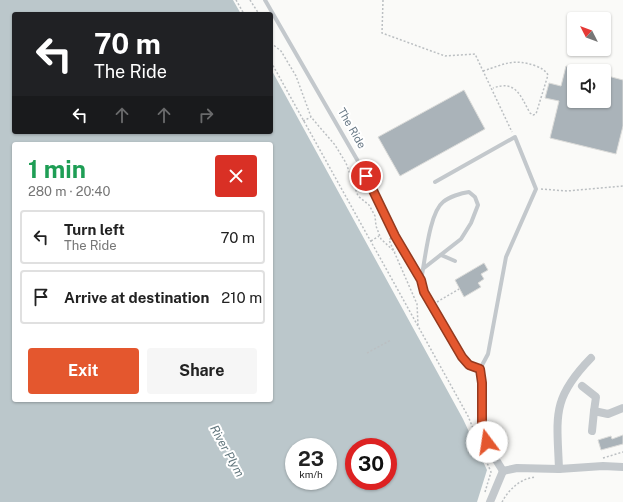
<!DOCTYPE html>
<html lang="en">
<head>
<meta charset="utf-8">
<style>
	:root { --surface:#fff; --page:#f6f6f6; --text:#222; --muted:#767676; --line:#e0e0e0; --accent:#e4572e }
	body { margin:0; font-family:"Public Sans",sans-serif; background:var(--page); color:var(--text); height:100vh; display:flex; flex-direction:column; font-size:15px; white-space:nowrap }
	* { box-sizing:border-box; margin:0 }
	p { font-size:13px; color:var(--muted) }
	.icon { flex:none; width:22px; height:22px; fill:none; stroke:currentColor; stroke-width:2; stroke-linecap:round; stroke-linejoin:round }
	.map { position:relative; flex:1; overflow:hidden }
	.details { position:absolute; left:12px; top:142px; width:261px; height:260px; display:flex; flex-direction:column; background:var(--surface); border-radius:4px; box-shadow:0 1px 3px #0004 }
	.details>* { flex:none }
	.banner { position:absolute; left:12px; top:12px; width:261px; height:122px; border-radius:4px; box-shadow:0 1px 3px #0004; background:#202124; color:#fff; overflow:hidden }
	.needle { width:26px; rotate:312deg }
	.buttons { position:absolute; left:567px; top:12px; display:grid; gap:8px }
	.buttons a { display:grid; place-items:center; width:44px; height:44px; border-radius:4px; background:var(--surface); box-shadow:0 1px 3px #0004; font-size:20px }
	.speed { position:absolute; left:285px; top:438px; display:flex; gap:8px; font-size:20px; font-weight:700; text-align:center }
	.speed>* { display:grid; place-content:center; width:52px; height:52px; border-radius:50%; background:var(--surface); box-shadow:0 1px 3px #0004; line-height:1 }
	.speed small { font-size:10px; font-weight:400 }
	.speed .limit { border:6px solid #d22; background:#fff; color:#111 }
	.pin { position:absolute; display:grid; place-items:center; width:34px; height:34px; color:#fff; margin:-17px; border:2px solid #fff; border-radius:50%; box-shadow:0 1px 4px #0007 }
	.me { position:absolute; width:44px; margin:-22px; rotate:346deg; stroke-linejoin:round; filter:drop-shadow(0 0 3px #0008) }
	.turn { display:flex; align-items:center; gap:14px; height:84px; padding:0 16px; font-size:18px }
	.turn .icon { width:52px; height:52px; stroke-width:2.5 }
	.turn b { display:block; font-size:28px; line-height:34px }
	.lanes { display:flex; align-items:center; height:38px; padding:0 16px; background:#0003; justify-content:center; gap:20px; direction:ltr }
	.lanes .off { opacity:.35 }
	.round { display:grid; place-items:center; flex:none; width:42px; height:42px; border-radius:4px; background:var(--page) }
	.summary { display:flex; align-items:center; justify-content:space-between; height:68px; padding:0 16px }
	h1 { font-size:24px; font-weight:700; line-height:30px; color:#1e9e55 }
	.cta { display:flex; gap:8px; margin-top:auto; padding:8px 16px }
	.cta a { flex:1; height:46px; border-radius:4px; background:var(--accent); color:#fff; font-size:16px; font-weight:700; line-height:46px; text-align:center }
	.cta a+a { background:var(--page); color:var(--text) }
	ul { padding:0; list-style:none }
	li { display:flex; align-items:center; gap:12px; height:54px; margin:0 8px 6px; padding:0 8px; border:2px solid var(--line); border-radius:4px }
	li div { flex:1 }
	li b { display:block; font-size:15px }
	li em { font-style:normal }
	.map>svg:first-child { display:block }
</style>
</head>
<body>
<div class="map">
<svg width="623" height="502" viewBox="0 0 623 502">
	<rect width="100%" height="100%" fill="#fafaf8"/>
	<path fill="#bbc7cb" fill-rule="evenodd" d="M0 0H233L241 14H14V132H271V69L463 419 487 470 477 502H0ZM14 144H271V400H14ZM294 447H328V481H294ZM354 447H388V481H354Z"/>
	<g fill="#aab3b9" stroke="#dcdcda">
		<path d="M566 66 574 68V101H604V75L623 80V126L616 154 550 138 559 101 545 98 549 83 561 86Z"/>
		<path d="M464 90 485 129 400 176 378 137Z"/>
		<path d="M484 263 488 270 481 274 484 279 478 283 481 287 464 297 455 280Z"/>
		<path d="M623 435V444L601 450 598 440 611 436 612 439Z"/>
	</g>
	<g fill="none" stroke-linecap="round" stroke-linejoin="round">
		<g stroke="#bbbfc2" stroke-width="1.5" stroke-dasharray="2 2" stroke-linecap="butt">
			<path d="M236 0 244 14"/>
			<path d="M250 0 259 14"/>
			<path d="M383 0 382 33 445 56 475 54 512 132"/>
			<path d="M271 43 281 51 296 76 311 117 335 145 346 163 358 196 369 205 375 216 376 226 381 239 395 252"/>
			<path d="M271 62 468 416 483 453"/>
			<path d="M483 71C505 64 513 58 536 66 541 68 545 70 548 75L536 114 533 115 530 113C520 95 516 80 493 88"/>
			<path d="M303 121 311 117"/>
			<path d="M541 189 567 191 623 186"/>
			<path d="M391 238 389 240 417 304 418 325"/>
			<path d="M371 241 379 236"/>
			<path d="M437 302 459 289"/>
			<path d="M367 353 391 340"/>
			<path d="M603 458 623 452"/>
			<path d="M485 492 491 472 485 458"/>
			<path d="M502 502C509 489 521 478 536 477"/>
		</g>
		<g stroke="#c3c8cc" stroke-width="4">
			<path d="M265 0 374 189 395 236 421 280 424 292 462 357 469 365 480 369 488 354 506 257 536 189 515 137 435 182"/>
			<path d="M441 255 455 261"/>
			<path d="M421 280C425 262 429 213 443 202 449 197 461 193 469 192L475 197 478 205 471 223 461 239 424 268"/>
		</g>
		<g stroke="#c3c8cc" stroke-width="8">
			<path d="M480 369 482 383V427L493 455 503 471"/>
			<path d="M582 386 596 397 594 411"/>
			<path d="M592 431 594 411 608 414 623 408"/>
			<path d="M559 469C557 416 551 399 591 358"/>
			<path d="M503 471 517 468 559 469 603 466 623 467"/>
			<path d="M490 502 503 471"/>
		</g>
	</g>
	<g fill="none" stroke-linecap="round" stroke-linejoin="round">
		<defs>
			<path id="route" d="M366 176 395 236 421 280 424 292 462 357 469 365 480 369 482 383V427L487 442"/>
		</defs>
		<use href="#route" stroke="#94391e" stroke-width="10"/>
		<use href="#route" stroke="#e4572e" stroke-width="7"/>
	</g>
	<g text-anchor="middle" stroke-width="4" stroke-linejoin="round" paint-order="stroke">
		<g font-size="11" fill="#657683" stroke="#fff">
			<text transform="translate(352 128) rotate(60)" y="4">The Ride</text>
		</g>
		<g font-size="12" font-style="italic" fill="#60757c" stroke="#fff">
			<text transform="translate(227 451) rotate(61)" y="4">River Plym</text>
		</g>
	</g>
</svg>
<div class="buttons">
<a><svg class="needle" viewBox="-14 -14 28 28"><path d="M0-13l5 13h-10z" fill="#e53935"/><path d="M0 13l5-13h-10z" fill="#767676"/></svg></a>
<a><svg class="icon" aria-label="sound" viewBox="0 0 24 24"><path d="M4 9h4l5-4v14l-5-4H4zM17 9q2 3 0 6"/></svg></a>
</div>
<div class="speed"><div>23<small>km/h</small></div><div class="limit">30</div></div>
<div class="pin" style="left:366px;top:176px;background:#d93025"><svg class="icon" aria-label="arrive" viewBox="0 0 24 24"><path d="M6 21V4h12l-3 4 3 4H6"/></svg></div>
<svg class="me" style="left:487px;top:442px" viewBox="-20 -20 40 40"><circle r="19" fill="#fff"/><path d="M0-13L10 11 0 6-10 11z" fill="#e4572e"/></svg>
<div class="banner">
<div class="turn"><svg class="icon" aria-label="left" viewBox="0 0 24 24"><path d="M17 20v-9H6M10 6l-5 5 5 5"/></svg><div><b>70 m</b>The Ride</div></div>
<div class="lanes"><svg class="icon" aria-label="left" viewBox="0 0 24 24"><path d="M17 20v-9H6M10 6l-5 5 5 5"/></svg><svg class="icon off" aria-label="ahead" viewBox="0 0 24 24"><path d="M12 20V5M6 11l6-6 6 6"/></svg><svg class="icon off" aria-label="ahead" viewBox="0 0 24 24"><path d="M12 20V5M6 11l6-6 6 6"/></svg><svg class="icon off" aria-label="right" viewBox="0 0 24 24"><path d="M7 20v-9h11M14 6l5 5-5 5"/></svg></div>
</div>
<section class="details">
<div class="summary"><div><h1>1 min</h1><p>280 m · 20:40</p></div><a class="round" style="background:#d93025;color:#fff"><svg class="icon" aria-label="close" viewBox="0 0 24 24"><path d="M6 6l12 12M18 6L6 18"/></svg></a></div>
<ul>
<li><svg class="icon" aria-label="left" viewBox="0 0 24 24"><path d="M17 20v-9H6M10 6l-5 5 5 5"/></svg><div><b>Turn left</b><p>The Ride</p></div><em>70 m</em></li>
<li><svg class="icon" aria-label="arrive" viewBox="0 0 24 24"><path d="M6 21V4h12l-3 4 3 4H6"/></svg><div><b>Arrive at destination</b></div><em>210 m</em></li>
</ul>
<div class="cta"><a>Exit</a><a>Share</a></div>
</section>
</div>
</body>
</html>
